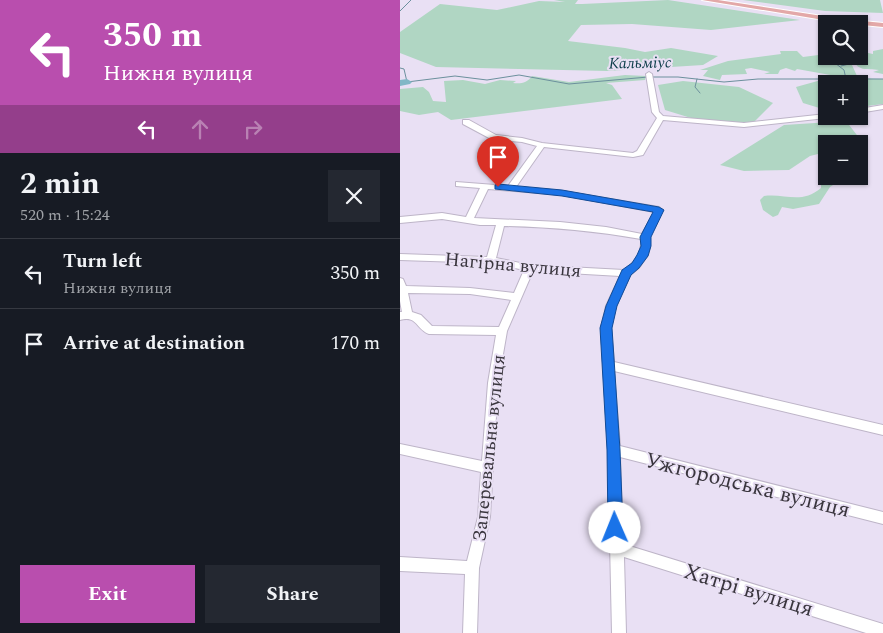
<!DOCTYPE html>
<html lang="en">
<head>
<meta charset="utf-8">
<style>
	:root { --surface:#171b24; --page:#242831; --text:#f1f3f6; --muted:#9ea1a6; --line:#363941; --accent:#b94eae }
	body { margin:0; font-family:Spectral,serif; background:var(--page); color:var(--text); height:100vh; display:flex; flex-direction:column; font-size:19px; white-space:nowrap }
	* { box-sizing:border-box; margin:0 }
	p { font-size:16px; color:var(--muted) }
	.icon { flex:none; width:28px; height:28px; fill:none; stroke:currentColor; stroke-width:2; stroke-linecap:round; stroke-linejoin:round }
	.map { position:relative; flex:1; overflow:hidden }
	.drawer { display:flex; flex-direction:column; background:var(--surface); width:400px }
	.drawer>* { flex:none }
	.hud { background:#b94eae; color:#fff; overflow:hidden }
	.buttons { position:absolute; left:418px; top:15px; display:grid; gap:10px }
	.buttons a { display:grid; place-items:center; width:50px; height:50px; border-radius:0px; background:var(--surface); box-shadow:0 1px 4px #0004; font-size:25px }
	.pin { position:absolute; display:grid; place-items:center; width:42px; height:42px; color:#fff; margin:-51px -21px; border-radius:50% 50% 50% 0; rotate:-45deg; box-shadow:0 0 5px #0007 }
	.pin .icon { rotate:45deg }
	.me { position:absolute; width:55px; margin:-28px; rotate:359deg; stroke-linejoin:round; filter:drop-shadow(0 0 4px #0008) }
	.turn { display:flex; align-items:center; gap:18px; height:105px; padding:0 20px; font-size:22px }
	.turn .icon { width:65px; height:65px; stroke-width:2.5 }
	.turn b { display:block; font-size:35px; line-height:42px }
	.lanes { display:flex; align-items:center; height:48px; padding:0 20px; background:#0003; justify-content:center; gap:25px; direction:ltr }
	.lanes .off { opacity:.35 }
	.round { display:grid; place-items:center; flex:none; width:52px; height:52px; border-radius:0px; background:var(--page) }
	.summary { display:flex; align-items:center; justify-content:space-between; height:85px; padding:0 20px }
	h1 { font-size:30px; font-weight:700; line-height:38px }
	.primary-button { display:flex; gap:10px; margin-top:auto; padding:10px 20px }
	.primary-button a { flex:1; height:58px; border-radius:0px; background:var(--accent); color:#fff; font-size:20px; font-weight:700; line-height:58px; text-align:center }
	.primary-button a+a { background:var(--page); color:var(--text) }
	ul { padding:0; list-style:none }
	li { display:flex; align-items:center; gap:15px; height:70px; padding:0 20px; border-top:1px solid var(--line) }
	li div { flex:1 }
	li b { display:block; font-size:19px }
	li em { font-style:normal }
	main { display:flex; flex:1; min-height:0 }
	.map>svg:first-child { display:block }
</style>
</head>
<body>
<main>
<section class="drawer">
<div class="hud">
<div class="turn"><svg class="icon" aria-label="left" viewBox="0 0 24 24"><path d="M17 20v-9H6M10 6l-5 5 5 5"/></svg><div><b>350 m</b>Нижня вулиця</div></div>
<div class="lanes"><svg class="icon" aria-label="left" viewBox="0 0 24 24"><path d="M17 20v-9H6M10 6l-5 5 5 5"/></svg><svg class="icon off" aria-label="ahead" viewBox="0 0 24 24"><path d="M12 20V5M6 11l6-6 6 6"/></svg><svg class="icon off" aria-label="right" viewBox="0 0 24 24"><path d="M7 20v-9h11M14 6l5 5-5 5"/></svg></div>
</div>
<div class="summary"><div><h1>2 min</h1><p>520 m · 15:24</p></div><a class="round"><svg class="icon" aria-label="close" viewBox="0 0 24 24"><path d="M6 6l12 12M18 6L6 18"/></svg></a></div>
<ul>
<li><svg class="icon" aria-label="left" viewBox="0 0 24 24"><path d="M17 20v-9H6M10 6l-5 5 5 5"/></svg><div><b>Turn left</b><p>Нижня вулиця</p></div><em>350 m</em></li>
<li><svg class="icon" aria-label="arrive" viewBox="0 0 24 24"><path d="M6 21V4h12l-3 4 3 4H6"/></svg><div><b>Arrive at destination</b></div><em>170 m</em></li>
</ul>
<div class="primary-button"><a>Exit</a><a>Share</a></div>
</section>
<div class="map">
<svg width="483" height="633" viewBox="0 0 483 633">
	<rect width="100%" height="100%" fill="#e9e0f4"/>
	<g fill="#b0d6c3">
		<path d="M154 0H178L175 4H182L268 0 400 20 311 30 232 24 181 25 168 41 225 48 245 52 271 48 318 56 303 65 207 71 36 67 0 53V32L40 4 97 10 139 1 165 2Z"/>
		<path d="M343 0H480L483 13 425 11Z"/>
		<path d="M483 49V74L473 72 479 70C466 68 457 73 452 56H459V51L473 54V51Z"/>
		<path d="M380 51H397L403 57 426 54V56H441L452 65 457 76H436L397 69 395 71 386 68 380 70 378 74H364L370 72 351 68 345 69 347 74 322 75 320 80 303 76 308 70H300L328 61 381 54Z"/>
		<path d="M225 75 246 76 245 80 206 83 212 85 222 99 51 120 38 112 19 115 0 111V89L23 87 29 92 33 101 46 102 44 81 63 80 85 84 100 80 116 81 113 83C121 84 127 83 132 76L169 82Z"/>
		<path d="M432 77 483 79V104L459 107V84H426V110L403 103 396 87Z"/>
		<path d="M283 81 339 87 373 103 350 126 291 118 265 110 258 85Z"/>
		<path d="M446 121 460 139 459 152V144H426V152L410 156 389 170 344 171 320 165 384 125Z"/>
		<path d="M426 174V176H435L436 183 430 187 419 204 393 209 382 207 378 215 373 217 363 210 360 200 364 196C385 193 401 205 421 188V180Z"/>
	</g>
	<g fill="none" stroke-linecap="round" stroke-linejoin="round">
		<g stroke="#6c909d" stroke-width="1">
			<path d="M0 11 11 0"/>
			<path d="M435 56V63L444 70 446 79"/>
			<path d="M441 66 449 64"/>
			<path d="M0 68 4 69 7 82 55 76 87 80 119 75 169 84 248 77H278L324 82 358 79H483"/>
			<path d="M297 79 295 87 300 93"/>
		</g>
		<path fill="#82b7c6" fill-rule="evenodd" d="M7 79 12 82 10 84 0 86V80Z"/>
		<defs>
			<g id="minor">
				<path d="M249 72 252 74 259 112 263 116 344 123 426 114V116H429L426 118 344 127 263 120 243 155 233 157 144 147 116 187 162 191 259 207 263 210 249 237 250 246 248 255 239 268 230 275 216 306 211 328 214 362 483 425V435L214 371 220 446 483 512V524L220 457 223 544 483 624V633H466L224 557 226 633H212L208 450 201 328 206 306 220 276 133 271 107 331 98 383 90 517 79 568 77 633H63L65 574 0 571V557L67 561 78 517 81 472 0 454V444L82 461 88 383 96 335 29 334C16 329 17 315 0 320V312H2L0 301V278L3 279 6 286 70 288 114 293 124 270 91 263 0 260V254L87 257 96 225H80L42 219 0 223V217L42 213 66 217 80 188 56 186V182L108 186 137 146 122 142 91 139 63 124V120H69L96 135 122 138 142 143 233 153 237 151 257 118 252 112 246 74ZM88 189 162 195 254 212 242 234 206 227 160 222 74 218ZM104 226C151 227 195 231 241 239 242 253 235 262 224 270L130 265 96 258ZM8 293 70 294 111 300 99 327 32 326 21 315 12 312Z"/>
				<path d="M483 105V109L459 113V109Z"/>
			</g>
			<path id="major" d="M302 0H318L442 19 483 23V27L442 23Z"/>
		</defs>
		<use href="#minor" stroke="#beb5c8" stroke-width="2"/>
		<use href="#major" stroke="#fff" stroke-width="2"/>
		<use href="#minor" fill="#fff" fill-rule="evenodd"/>
		<use href="#major" fill="#e3a8a8" fill-rule="evenodd"/>
	</g>
	<path fill="#1a73e8" stroke="#114b97" d="M98 184 162 190 259 207 264 210 251 237V246L248 256 239 268 231 275 217 306 212 328 220 450 223 528 221 533 215 535 210 533 208 528 207 450 200 328 206 306 222 270 232 263 237 255 241 246 240 237 253 212 162 196 95 189V185Z"/>
	<g text-anchor="middle" stroke-width="4" stroke-linejoin="round" paint-order="stroke">
		<g font-size="16" font-style="italic" fill="#0d3e4a" stroke="#e9e0f4">
			<text transform="translate(240 62) rotate(-1)" y="6">Кальміус</text>
		</g>
		<g font-size="19" fill="#39353d" stroke="#e9e0f4">
			<text transform="translate(113 264) rotate(5)" y="7">Нагірна вулиця</text>
			<text transform="translate(88 448) rotate(-84)" y="7">Заперевальна вулиця</text>
		</g>
		<g font-size="22" fill="#39353d" stroke="#e9e0f4">
			<text transform="translate(348 484) rotate(14)" y="8">Ужгородська вулиця</text>
			<text transform="translate(349 589) rotate(17)" y="8">Хатрі вулиця</text>
		</g>
	</g>
</svg>
<div class="buttons">
<a><svg class="icon" aria-label="search" viewBox="0 0 24 24"><circle cx="10" cy="10" r="6"/><path d="M15 15l6 6"/></svg></a>
<a>+</a>
<a>−</a>
</div>
<div class="pin" style="left:98px;top:187px;background:#d93025"><svg class="icon" aria-label="arrive" viewBox="0 0 24 24"><path d="M6 21V4h12l-3 4 3 4H6"/></svg></div>
<svg class="me" style="left:215px;top:528px" viewBox="-20 -20 40 40"><circle r="19" fill="#fff"/><path d="M0-13L10 11 0 6-10 11z" fill="#1a73e8"/></svg>
</div>
</main>
</body>
</html>
